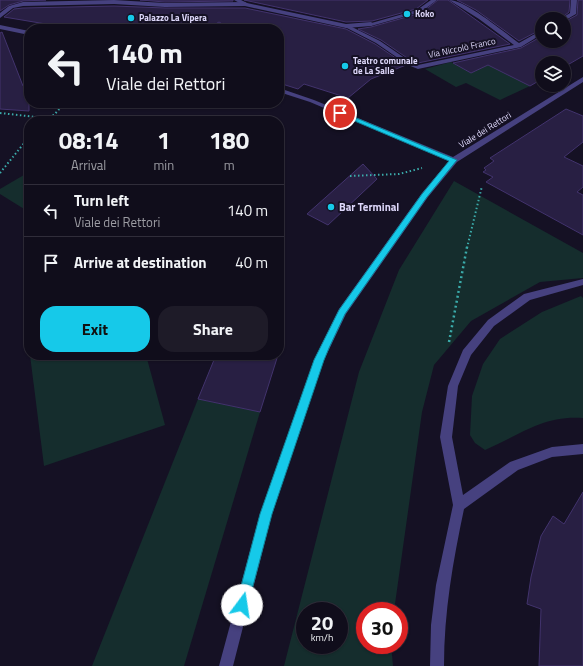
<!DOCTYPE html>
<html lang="en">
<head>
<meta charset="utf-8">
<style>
	:root { --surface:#100d1b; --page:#1e1b28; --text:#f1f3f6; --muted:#9c9ca3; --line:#302d3a; --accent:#16c9e9 }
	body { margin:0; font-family:"Titillium Web",sans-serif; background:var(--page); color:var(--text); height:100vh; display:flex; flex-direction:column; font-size:15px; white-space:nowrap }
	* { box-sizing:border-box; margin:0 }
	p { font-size:13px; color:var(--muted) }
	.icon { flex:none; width:22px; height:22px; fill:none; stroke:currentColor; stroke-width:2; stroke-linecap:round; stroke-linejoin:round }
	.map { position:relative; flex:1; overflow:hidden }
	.drawer { position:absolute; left:24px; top:116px; width:260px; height:244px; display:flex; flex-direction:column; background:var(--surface); border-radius:16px; box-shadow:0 1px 3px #0004,0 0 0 1px var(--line) }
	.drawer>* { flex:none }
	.banner { position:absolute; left:24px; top:24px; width:260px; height:84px; border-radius:16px; box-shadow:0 1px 3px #0004,0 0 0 1px var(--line); background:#100d1b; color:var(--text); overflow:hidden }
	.controls { position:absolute; left:535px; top:12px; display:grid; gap:8px }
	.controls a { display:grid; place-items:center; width:36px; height:36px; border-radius:50%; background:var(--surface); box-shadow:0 1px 3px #0004,0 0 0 1px var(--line); font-size:20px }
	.speed { position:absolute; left:296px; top:602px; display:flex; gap:8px; font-size:20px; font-weight:700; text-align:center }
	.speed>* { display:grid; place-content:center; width:52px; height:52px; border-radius:50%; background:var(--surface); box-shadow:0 1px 3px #0004,0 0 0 1px var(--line); line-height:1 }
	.speed small { font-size:10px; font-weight:400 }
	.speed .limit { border:6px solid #d22; background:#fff; color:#111 }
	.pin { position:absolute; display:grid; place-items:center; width:34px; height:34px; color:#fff; margin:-17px; border:2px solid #fff; border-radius:50%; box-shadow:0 1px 4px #0007 }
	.me { position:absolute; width:44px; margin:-22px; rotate:14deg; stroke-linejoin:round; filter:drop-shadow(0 0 3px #0008) }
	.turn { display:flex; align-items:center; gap:14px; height:84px; padding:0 16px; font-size:18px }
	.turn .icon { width:52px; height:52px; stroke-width:2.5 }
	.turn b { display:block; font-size:28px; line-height:34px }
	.eta { display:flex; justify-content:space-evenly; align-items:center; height:68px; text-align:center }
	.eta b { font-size:24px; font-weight:700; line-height:28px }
	.cta { display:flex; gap:8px; margin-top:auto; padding:8px 16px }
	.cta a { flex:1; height:46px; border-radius:16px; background:var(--accent); color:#111; font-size:16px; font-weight:700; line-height:46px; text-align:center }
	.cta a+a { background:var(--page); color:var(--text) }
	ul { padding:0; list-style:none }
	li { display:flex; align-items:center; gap:12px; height:52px; padding:0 16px; border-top:1px solid var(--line) }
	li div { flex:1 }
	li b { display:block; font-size:15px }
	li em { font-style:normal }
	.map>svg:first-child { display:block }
</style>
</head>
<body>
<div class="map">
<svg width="583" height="666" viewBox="0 0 583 666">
	<rect width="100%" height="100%" fill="#151124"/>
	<g fill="#152d2d" fill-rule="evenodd">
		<path d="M451 62 471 73 488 65 530 86 500 100 466 83 456 87 425 69Z"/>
		<path d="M29 172V212L0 194V189Z"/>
		<path d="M454 181 583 253V278L540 282 471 321 434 365 422 412 394 611H365V645H391L393 666H284L359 372 399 270ZM305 611H339V645H305Z"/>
		<path d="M581 296 583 298V418C543 415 520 435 485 450L475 443 470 435 472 396 483 364 500 339 542 312Z"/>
		<path d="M30 355H146L165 425 44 466Z"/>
		<path d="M198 399 260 412 184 666H92Z"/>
	</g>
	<g fill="#281f43" stroke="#42336d">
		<path d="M0 0H46L23 1 9 5 0 11Z"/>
		<path d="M140 0H233V1L165 2Z"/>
		<path d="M244 0H428L416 9 372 21 346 22Z"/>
		<path d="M438 0H448L510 44 418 63 413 62 381 40 358 29 371 27 421 13Z"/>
		<path d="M457 0H570L569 12 560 19H542V29L519 41 476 10Z"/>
		<path d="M578 0H583V56L564 67V63H542V79L530 86 488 65 471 73 453 63 521 48 542 36V41H564V22L577 15Z"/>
		<path d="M114 6 165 8H245L346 29 375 44 406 65 371 79 348 98 304 84 298 89 279 83V29H231L219 22 207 29H76L4 17 14 9 23 8Z"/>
		<path d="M2 32 23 86 29 87V111L0 109V33Z"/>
		<path d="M566 109 583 116V142L564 157 583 166V187L577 192 583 195V235L486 182 493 177 483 172 486 170 484 168 494 161 490 158Z"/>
		<path d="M363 164 377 179 328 225 307 214Z"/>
		<path d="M216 355H278L260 412 198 399Z"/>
		<path d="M583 492V666H539L541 609 527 604 531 577 541 536 553 516 564 524Z"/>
	</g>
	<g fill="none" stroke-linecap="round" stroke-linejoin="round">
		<path stroke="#3bacab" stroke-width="1.5" stroke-dasharray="1 2" stroke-linecap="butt" d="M60 108 64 103"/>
		<g stroke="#3bacab" stroke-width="2" stroke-dasharray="1.5 2.5" stroke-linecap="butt">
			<path d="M0 113 45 118 42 121"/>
			<path d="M45 118 54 115 61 107"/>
			<path d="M0 173 29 137"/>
			<path d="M350 176 399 174 422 168"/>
			<path d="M467 248 482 186"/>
		</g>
		<path stroke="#3bacab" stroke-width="2.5" stroke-dasharray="2 3" stroke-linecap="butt" d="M449 342 467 247"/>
		<g fill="#46417f" fill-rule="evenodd">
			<path d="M114 0 165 3 245 2 248 4 245 6 165 7 114 4 23 6 13 8 0 18V13L9 6 23 2Z"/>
			<path d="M431 0H437L421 12 371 26 368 24 417 10Z"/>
			<path d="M449 0C466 0 505 33 519 43L542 30V34L521 47 418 69 408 65 376 43 343 26 348 25 380 41 412 63 418 65 514 45 479 19Z"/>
			<path d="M571 0H577L576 14 564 21V19H561L562 18 570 13Z"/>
		</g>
		<g fill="#46417f" fill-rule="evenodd">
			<path d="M234 0H241L247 3 346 24 371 22 374 24 371 26 346 28 245 6Z"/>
			<path d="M0 25 29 31V35L0 29Z"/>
			<path d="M583 77V82L457 162 428 197 346 314 324 360 272 514 233 666H219L260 514 314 360 339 309 422 193 449 161 310 102 279 92V88L314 100 453 157Z"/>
			<path d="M583 279V285L530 300 494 326 471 355 458 386 452 437 463 495 510 462 552 447 583 444V454L552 457 518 470 464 509C453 561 444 612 444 666H430L431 625 436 585 453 505 440 437 448 386 463 350 488 320 524 294Z"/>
		</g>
	</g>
	<path fill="#16c9e9" stroke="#0e8397" d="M338 112H342L457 160 427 197 345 314 329 348 324 360 272 514 248 605 247 610 242 611 238 610 236 605 260 514 314 360 339 310 422 194 449 161 338 114Z"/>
	<g fill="#16c9e9" stroke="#151124" stroke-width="1.5">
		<circle cx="407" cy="14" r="4"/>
		<circle cx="131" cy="18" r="4"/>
		<circle cx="345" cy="66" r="4"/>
		<circle cx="331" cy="207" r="4"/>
	</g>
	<g text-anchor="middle" stroke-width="4" stroke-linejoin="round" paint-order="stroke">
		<g font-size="9" font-weight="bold" fill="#ded8fb" stroke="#151124" text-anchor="start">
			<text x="415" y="17">Koko</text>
			<text x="139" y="21">Palazzo La Vipera</text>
			<text x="353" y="64">Teatro comunale<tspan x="353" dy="10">de La Salle</tspan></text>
		</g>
		<g font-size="9" fill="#ded8fb" stroke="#151124">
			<text transform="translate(462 48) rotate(-12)" y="3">Via Niccolò Franco</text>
			<text transform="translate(485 130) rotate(-32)" y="3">Viale dei Rettori</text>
		</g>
		<g font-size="11" font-weight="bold" fill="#ded8fb" stroke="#151124" text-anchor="start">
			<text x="339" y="211">Bar Terminal</text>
		</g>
	</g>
</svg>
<div class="controls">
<a><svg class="icon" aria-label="search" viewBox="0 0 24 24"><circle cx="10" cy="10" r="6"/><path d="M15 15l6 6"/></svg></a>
<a><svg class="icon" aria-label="layers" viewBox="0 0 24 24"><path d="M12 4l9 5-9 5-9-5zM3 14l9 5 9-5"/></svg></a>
</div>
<div class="speed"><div>20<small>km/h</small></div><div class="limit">30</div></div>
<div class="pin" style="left:340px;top:113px;background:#d93025"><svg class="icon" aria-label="arrive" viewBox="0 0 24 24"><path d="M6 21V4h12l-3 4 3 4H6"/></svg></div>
<svg class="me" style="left:242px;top:605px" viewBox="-20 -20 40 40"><circle r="19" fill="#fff"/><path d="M0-13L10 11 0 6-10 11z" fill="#16c9e9"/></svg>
<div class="banner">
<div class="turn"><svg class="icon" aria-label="left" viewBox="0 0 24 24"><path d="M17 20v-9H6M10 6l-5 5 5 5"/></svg><div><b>140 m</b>Viale dei Rettori</div></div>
</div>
<section class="drawer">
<div class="eta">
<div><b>08:14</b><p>Arrival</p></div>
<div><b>1</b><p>min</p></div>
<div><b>180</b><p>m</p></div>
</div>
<ul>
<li><svg class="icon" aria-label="left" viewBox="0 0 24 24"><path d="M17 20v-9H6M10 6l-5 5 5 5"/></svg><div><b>Turn left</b><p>Viale dei Rettori</p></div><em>140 m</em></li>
<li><svg class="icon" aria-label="arrive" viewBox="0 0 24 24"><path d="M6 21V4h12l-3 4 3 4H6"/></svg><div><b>Arrive at destination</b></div><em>40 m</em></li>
</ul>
<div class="cta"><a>Exit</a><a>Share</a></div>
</section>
</div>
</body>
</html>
